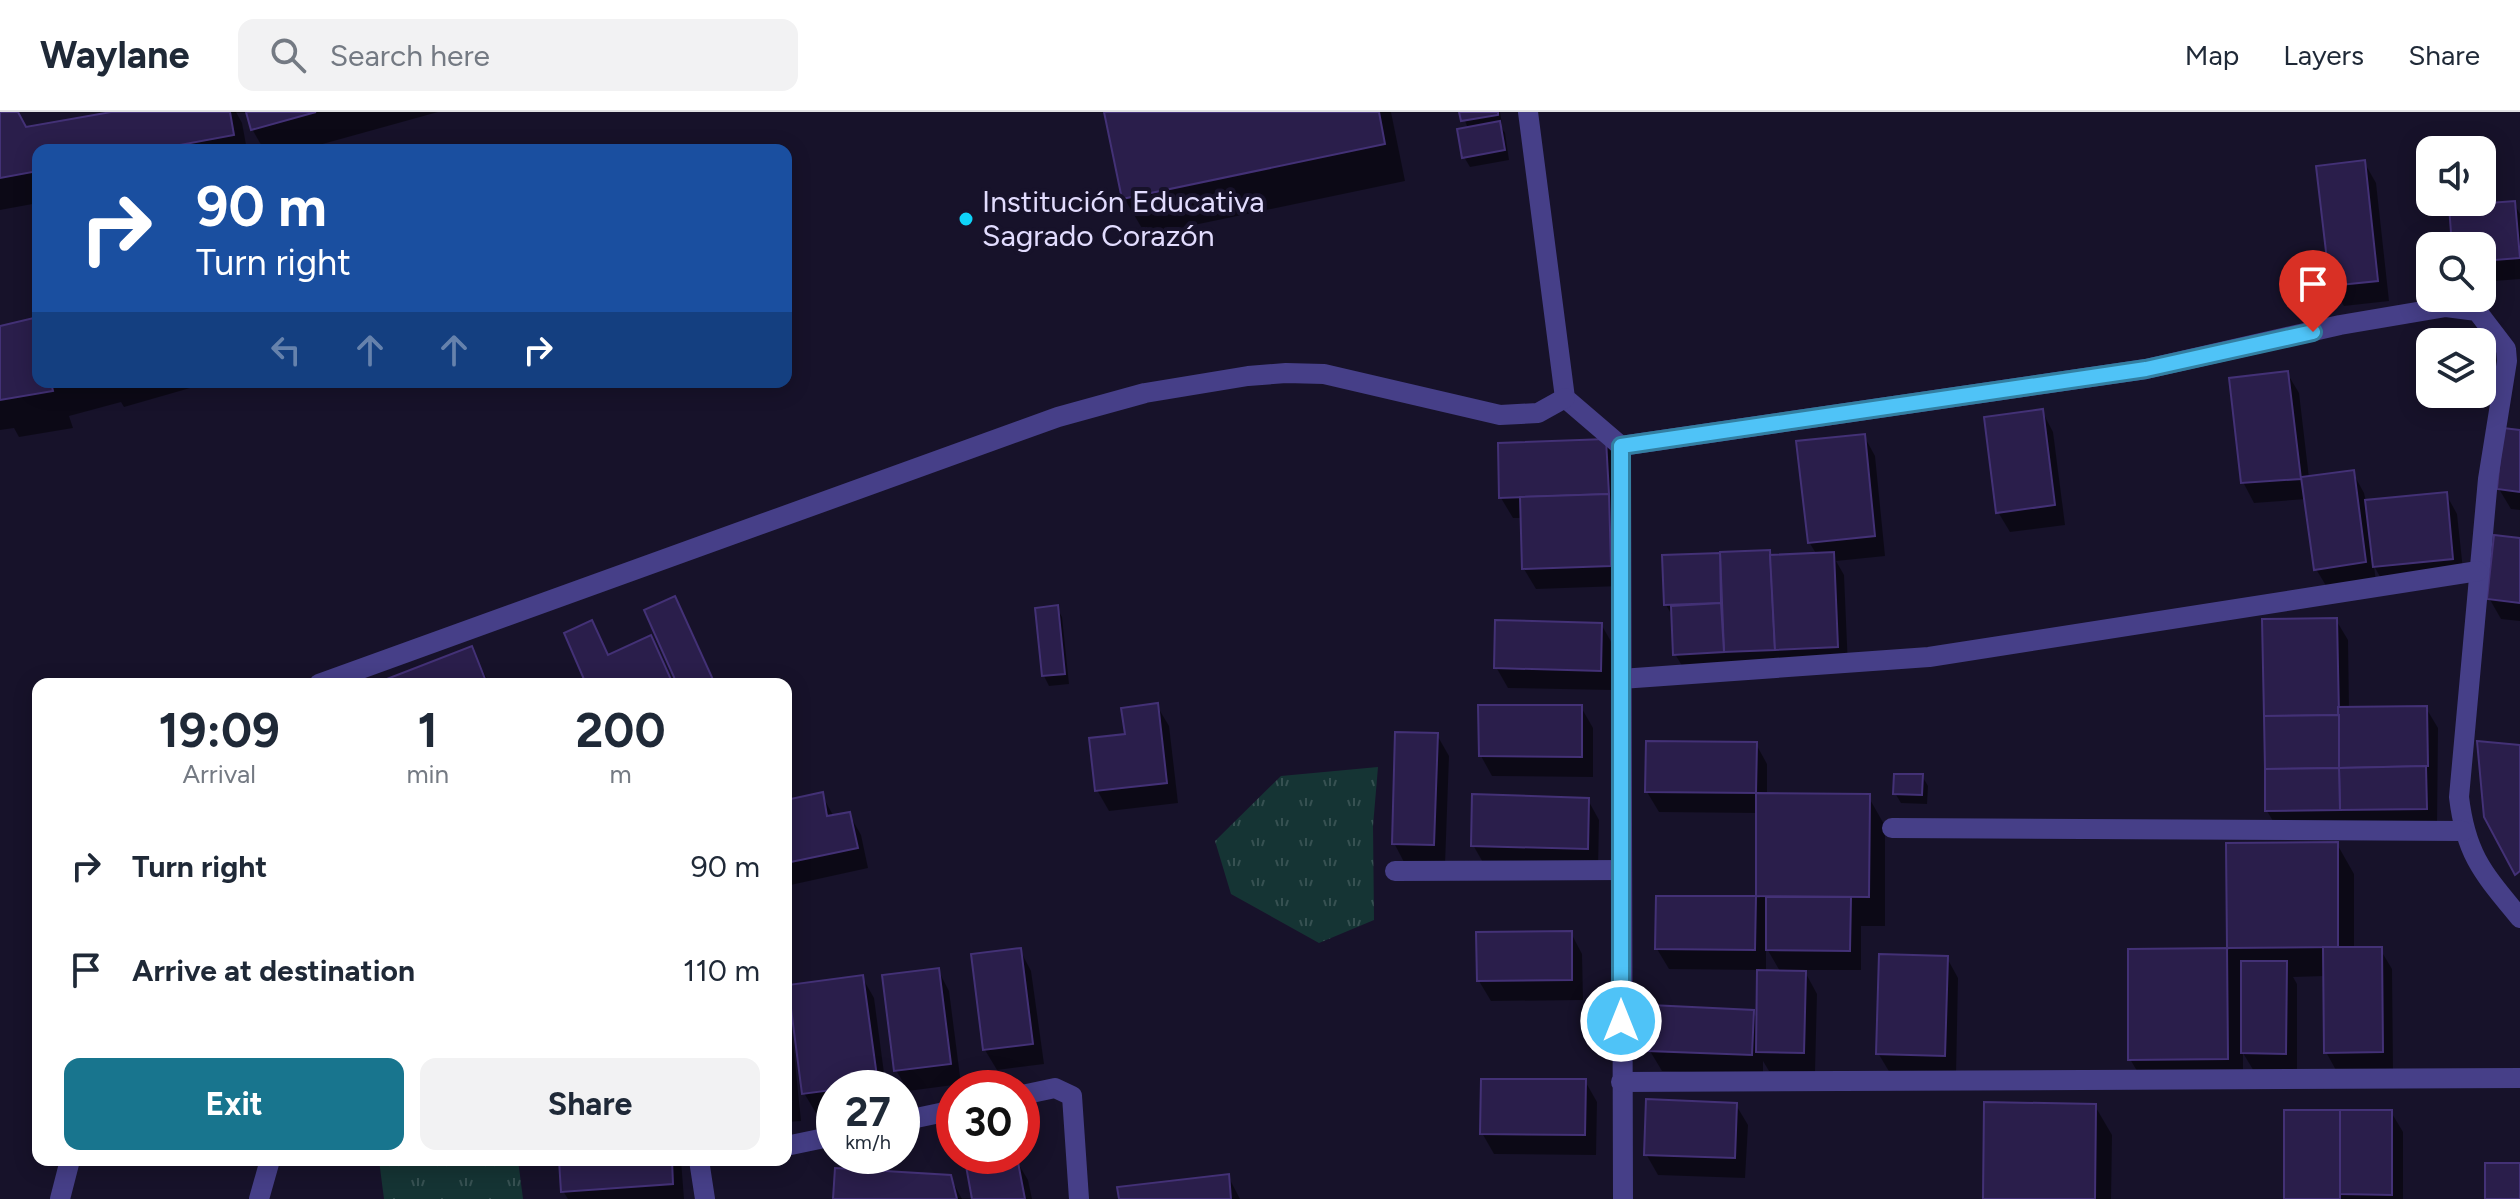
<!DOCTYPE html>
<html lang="en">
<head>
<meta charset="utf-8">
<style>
	:root { --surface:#fff; --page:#f2f2f3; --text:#1f2937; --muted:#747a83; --line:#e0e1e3; --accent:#18758e }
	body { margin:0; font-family:Figtree,sans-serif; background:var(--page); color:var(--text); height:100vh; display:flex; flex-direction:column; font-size:30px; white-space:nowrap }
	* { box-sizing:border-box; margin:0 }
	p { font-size:26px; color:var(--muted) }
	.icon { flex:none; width:44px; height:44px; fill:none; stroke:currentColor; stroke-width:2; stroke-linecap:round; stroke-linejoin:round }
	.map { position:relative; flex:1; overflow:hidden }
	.panel { position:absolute; left:32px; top:566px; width:760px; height:488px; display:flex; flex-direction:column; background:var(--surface); border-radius:16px; box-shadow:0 4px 20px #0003 }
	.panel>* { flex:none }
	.top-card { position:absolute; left:32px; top:32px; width:760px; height:244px; border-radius:16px; box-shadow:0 4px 20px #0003; background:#1a4fa0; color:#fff; overflow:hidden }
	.controls { position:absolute; left:2416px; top:24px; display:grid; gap:16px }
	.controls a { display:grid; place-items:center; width:80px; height:80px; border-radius:16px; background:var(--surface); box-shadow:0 4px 20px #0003; font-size:40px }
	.speed { position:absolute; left:816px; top:958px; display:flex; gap:16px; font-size:40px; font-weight:700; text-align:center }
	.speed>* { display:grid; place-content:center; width:104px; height:104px; border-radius:50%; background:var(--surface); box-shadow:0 4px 20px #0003; line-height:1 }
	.speed small { font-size:20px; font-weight:400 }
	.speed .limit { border:12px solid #d22; background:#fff; color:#111 }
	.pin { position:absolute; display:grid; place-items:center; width:68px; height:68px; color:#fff; margin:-82px -34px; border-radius:50% 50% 50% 0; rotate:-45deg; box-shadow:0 0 8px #0007 }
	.pin .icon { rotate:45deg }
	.me { position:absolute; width:88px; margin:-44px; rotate:0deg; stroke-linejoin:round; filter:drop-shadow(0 0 6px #0008) }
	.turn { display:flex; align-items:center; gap:28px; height:168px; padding:0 32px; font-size:36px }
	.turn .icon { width:104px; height:104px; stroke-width:2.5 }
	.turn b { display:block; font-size:56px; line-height:68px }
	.lanes { display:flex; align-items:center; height:76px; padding:0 32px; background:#0003; justify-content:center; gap:40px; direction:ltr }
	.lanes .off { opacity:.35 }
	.eta { display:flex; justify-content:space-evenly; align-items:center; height:136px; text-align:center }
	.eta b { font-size:48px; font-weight:700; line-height:56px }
	.button { display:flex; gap:16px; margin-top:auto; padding:16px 32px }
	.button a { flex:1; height:92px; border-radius:16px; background:var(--accent); color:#fff; font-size:32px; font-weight:700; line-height:92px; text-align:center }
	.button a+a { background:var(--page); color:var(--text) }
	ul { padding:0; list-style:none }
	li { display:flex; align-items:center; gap:24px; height:104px; padding:0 32px }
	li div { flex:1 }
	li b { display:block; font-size:30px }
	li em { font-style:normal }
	header { display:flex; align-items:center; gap:48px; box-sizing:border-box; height:112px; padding:0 40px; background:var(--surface); border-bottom:2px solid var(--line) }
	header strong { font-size:38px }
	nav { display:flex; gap:44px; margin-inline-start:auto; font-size:28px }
	.search { width:560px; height:72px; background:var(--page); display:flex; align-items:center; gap:20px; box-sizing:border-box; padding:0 28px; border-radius:16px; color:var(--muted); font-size:30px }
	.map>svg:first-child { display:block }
</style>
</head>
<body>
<header>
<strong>Waylane</strong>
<div class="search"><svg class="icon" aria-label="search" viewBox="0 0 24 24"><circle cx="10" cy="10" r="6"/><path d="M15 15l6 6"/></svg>Search here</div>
<nav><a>Map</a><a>Layers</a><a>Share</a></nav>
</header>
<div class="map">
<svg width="2520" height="1087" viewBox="0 0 2520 1087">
	<defs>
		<pattern id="grass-tufts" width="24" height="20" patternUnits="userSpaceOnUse" patternTransform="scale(2)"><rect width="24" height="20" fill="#153434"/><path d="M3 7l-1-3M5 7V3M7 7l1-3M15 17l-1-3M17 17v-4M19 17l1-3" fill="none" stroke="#375152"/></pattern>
	</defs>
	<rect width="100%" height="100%" fill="#17122a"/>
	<g fill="url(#grass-tufts)">
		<path d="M1378 655 1373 714 1374 808 1319 831 1231 782 1215 729 1281 664Z"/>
		<path d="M379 1048H518L523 1087H384Z"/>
	</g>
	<g fill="#0007" fill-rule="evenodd">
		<path d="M0 0H16L26 17 122 0H236L242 11 247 38H38V91L0 98Z"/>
		<path d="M248 0H438L301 38H264L252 17Z"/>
		<path d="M1106 0H1391L1405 69 1146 123 1124 86Z"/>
		<path d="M1462 0H1500L1502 12 1500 13 1505 21 1509 48 1470 55 1464 45 1468 17Z"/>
		<path d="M2364 50 2376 71 2389 189 2344 194 2332 174Z"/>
		<path d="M2514 91 2520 102V167L2482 170V134H2454Z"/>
		<path d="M38 207V270H211L124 295 121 290 69 304 73 316 19 325 14 316 0 318V216Z"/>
		<path d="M2287 261 2299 281 2309 366 2353 361 2364 381 2366 390 2446 382 2457 402 2464 467 2386 475 2374 454 2376 470 2328 477 2316 457 2306 387 2254 391 2243 370Z"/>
		<path d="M2042 299 2053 320 2065 413 2010 420 1998 400Z"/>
		<path d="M2520 320V398L2511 397 2499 377Z"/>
		<path d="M1864 324 1875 344 1885 444 1836 449 1844 463 1848 555 1687 562 1675 542 1673 505 1666 493 1664 445 1769 440 1772 445 1817 443 1809 430Z"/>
		<path d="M1605 329 1617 350 1621 474 1536 477 1524 457 1522 406H1513L1501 386Z"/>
		<path d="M2520 428V509L2501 507 2489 486Z"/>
		<path d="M674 486 686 507 716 572H679Z"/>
		<path d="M1056 495 1062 505 1069 572 1049 574 1044 564Z"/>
		<path d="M2336 508 2348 528 2349 597 2426 596 2438 616 2437 717 2279 719 2267 699Z"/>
		<path d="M1601 512 1613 533 1612 578 1508 576 1496 555Z"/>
		<path d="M471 537 490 572H380Z"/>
		<path d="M1157 594 1169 614 1178 691 1109 699 1097 678 1127 624Z"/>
		<path d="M1581 595 1593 616V665L1492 664 1481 644Z"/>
		<path d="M1437 623 1449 644 1445 753 1405 752 1394 731Z"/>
		<path d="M1756 632 1767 652V683L1868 684 1885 714V814H1861V858H1804L1817 882 1815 960 1769 959 1763 949V963L1662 959 1650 939 1753 900 1758 908 1759 858 1669 857 1657 837 1658 786H1760L1758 783V701L1659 700 1647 680ZM1766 835 1781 861 1766 860Z"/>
		<path d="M1922 664 1928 674 1927 692 1901 691 1895 681Z"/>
		<path d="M822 683 834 705 849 702 861 723 868 756 786 774V690Z"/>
		<path d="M1588 688 1599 708 1598 757 1485 754 1473 733Z"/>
		<path d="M2337 732 2354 762V837H2380L2392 857 2393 960H2337L2326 940 2325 864 2293 865 2297 872V961H2255L2243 941V976H2147L2130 947V839L2229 838 2228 733Z"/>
		<path d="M1571 821 1582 842 1583 888 1491 889 1479 869Z"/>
		<path d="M1020 838 1031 859 1044 952 997 958 985 938 973 844Z"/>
		<path d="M1947 846 1958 866 1956 964 1890 961 1878 941Z"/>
		<path d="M938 858 949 879 961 972 908 979 896 958Z"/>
		<path d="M862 865 874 886 886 976H834V999L816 1001 804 981 795 911H791L801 1009 786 1010V889L794 903Z"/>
		<path d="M1585 969 1597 990 1596 1043 1494 1042 1482 1021Z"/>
		<path d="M1736 993 1748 1013 1745 1066 1658 1063 1646 1042Z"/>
		<path d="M2095 994 2112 1023 2111 1087H1985Z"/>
		<path d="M2391 1000 2403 1020V1087H2286Z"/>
		<path d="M561 1048H681L684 1087H568L563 1079Z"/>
		<path d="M1016 1048 1028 1068 1032 1087H974Z"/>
		<path d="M1228 1064 1240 1087H1121Z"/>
		<path d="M950 1065 962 1087H835Z"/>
	</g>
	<g fill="#2a1e4b" stroke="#433176" stroke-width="2">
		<path d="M0 0H18L26 15 111 0H230L234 23 153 38H38V59L0 66Z"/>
		<path d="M246 0H316L251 18Z"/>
		<path d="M1104 0H1379L1385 32 1122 87Z"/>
		<path d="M1459 0H1498V3L1461 9Z"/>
		<path d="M1500 9 1505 38 1462 46 1457 17Z"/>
		<path d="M2365 48 2378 169 2330 174 2316 54Z"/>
		<path d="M2515 89 2520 146 2482 149V134H2452L2449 94Z"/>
		<path d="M38 205V270H51L53 279 0 288V214Z"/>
		<path d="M2288 259 2301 367 2241 371 2229 266Z"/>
		<path d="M2043 297 2055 393 1996 401 1984 305Z"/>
		<path d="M2503 316 2520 318V380L2497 377Z"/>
		<path d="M1865 322 1875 424 1808 431 1796 329Z"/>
		<path d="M1606 327 1609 382 1499 386 1498 331Z"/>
		<path d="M2354 358 2366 450 2314 458 2301 365Z"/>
		<path d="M2447 380 2453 447 2373 455 2365 388Z"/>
		<path d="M1609 382 1611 454 1522 457 1520 385Z"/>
		<path d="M2494 423 2520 426V491L2487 487Z"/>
		<path d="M1770 438 1775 538 1724 540 1720 440Z"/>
		<path d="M1834 440 1838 535 1775 538 1770 443Z"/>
		<path d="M1720 441 1721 491 1664 493 1662 443Z"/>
		<path d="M675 484 715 572H677L644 498Z"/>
		<path d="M1721 491 1724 540 1673 543 1671 494Z"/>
		<path d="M1058 493 1065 562 1042 564 1035 496Z"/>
		<path d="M2337 506 2339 603 2264 604 2262 507Z"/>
		<path d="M592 508 608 543 651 523 673 572H586L564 521Z"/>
		<path d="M1495 508 1602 511 1601 559 1494 556Z"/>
		<path d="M472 534 487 572H374Z"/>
		<path d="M1158 591 1167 671 1095 679 1089 626 1125 622 1121 596Z"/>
		<path d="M1478 593H1582V645L1479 644Z"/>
		<path d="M2427 594 2428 654 2339 656 2338 595Z"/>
		<path d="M2339 603V656L2265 657 2264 604Z"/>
		<path d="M1395 620 1438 621 1434 733 1392 732Z"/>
		<path d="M1646 629 1757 630 1756 681 1645 680Z"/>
		<path d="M2477 629 2520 633V759L2515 763 2484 705Z"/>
		<path d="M2426 654 2427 697 2340 698 2339 656Z"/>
		<path d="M2339 656 2340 698 2265 699V657Z"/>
		<path d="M1894 662H1923L1922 683 1893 682Z"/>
		<path d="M823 680 827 704 850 700 858 736 786 751V688Z"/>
		<path d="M1756 681 1870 682 1869 785 1756 784Z"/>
		<path d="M1472 682 1589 686 1588 737 1471 734Z"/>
		<path d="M2338 730V835L2227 836 2226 731Z"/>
		<path d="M1656 784H1756L1755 838 1655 837Z"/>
		<path d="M1766 785H1851L1850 839 1766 838Z"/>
		<path d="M1572 819V868L1477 869 1476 820Z"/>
		<path d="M2323 835H2382L2383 940 2324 941Z"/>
		<path d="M1021 836 1033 932 983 938 971 842Z"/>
		<path d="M2227 836 2228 947 2128 948V837Z"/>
		<path d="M1879 842 1948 844 1945 944 1876 942Z"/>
		<path d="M2241 849H2287L2286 942 2241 941Z"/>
		<path d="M939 856 951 952 894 959 882 863Z"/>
		<path d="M1757 858 1806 859 1804 941 1756 940Z"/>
		<path d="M863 863 878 972 802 982 788 873Z"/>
		<path d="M1650 893 1754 898 1752 943 1648 939Z"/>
		<path d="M786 941 791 989H786Z"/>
		<path d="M1481 967H1586L1585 1023 1480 1022Z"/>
		<path d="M1646 987 1737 991 1735 1046 1644 1043Z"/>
		<path d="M1984 990 2096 992 2095 1087H1983Z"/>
		<rect x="2284" y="998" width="56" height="89"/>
		<path d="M2340 998H2392V1083L2340 1082Z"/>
		<path d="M1017 1045 1025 1087H972L966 1054Z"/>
		<path d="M559 1048H672L673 1072 561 1080Z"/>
		<rect x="2485" y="1051" width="35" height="36"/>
		<path d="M835 1056 951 1063 957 1087H833Z"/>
		<path d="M1229 1062 1231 1087H1119L1117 1075Z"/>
	</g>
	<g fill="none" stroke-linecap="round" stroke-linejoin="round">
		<g stroke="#463f88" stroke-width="20">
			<path d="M1528 0 1565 286 1621 334 1623 1087"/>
			<path d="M1621 334 2146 257 2340 213 2446 195 2477 199 2506 237 2507 249 2488 367 2459 685C2466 744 2484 762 2520 806"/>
			<path d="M1621 567 1929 545 2478 459"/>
			<path d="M319 572 1058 305 1145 281 1248 264 1286 261 1324 262 1500 303 1538 301 1565 286"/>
			<path d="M1892 716 2463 719"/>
			<path d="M1395 759 1622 758"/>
			<path d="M1621 970 2520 966"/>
			<path d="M1022 983 1055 976 1072 984 1079 1087"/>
			<path d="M902 1009 954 998"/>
			<path d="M786 1034 834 1024"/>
			<path d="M699 1048 705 1087"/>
			<path d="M60 1087 70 1048"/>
			<path d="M259 1087 270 1048"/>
		</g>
	</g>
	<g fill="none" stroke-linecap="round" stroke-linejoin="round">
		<defs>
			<path id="route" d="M1621 909V334L2146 257 2313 220"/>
		</defs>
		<use href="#route" stroke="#337fa1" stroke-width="20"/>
		<use href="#route" stroke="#4fc3f7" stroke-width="14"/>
	</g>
	<circle fill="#0fd3f8" stroke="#17122a" stroke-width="3" cx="966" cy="107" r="8"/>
	<g text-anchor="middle" stroke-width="8" stroke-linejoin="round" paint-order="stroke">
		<g font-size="30" fill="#e2dcfe" stroke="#17122a" text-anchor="start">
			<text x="982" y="100">Institución Educativa<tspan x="982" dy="34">Sagrado Corazón</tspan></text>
		</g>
	</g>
</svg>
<div class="controls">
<a><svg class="icon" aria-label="sound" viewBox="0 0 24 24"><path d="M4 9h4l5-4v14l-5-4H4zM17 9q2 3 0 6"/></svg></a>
<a><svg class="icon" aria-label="search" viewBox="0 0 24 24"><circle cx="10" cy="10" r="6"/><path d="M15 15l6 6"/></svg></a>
<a><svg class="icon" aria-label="layers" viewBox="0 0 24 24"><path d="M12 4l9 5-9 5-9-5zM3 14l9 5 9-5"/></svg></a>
</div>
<div class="speed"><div>27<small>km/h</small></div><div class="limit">30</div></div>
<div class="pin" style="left:2313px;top:220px;background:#d93025"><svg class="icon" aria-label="arrive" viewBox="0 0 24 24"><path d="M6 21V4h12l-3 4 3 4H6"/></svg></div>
<svg class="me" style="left:1621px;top:909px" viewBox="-20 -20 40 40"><circle r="17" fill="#4fc3f7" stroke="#fff" stroke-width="3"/><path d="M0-11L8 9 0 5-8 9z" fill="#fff"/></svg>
<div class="top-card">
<div class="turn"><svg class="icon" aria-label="right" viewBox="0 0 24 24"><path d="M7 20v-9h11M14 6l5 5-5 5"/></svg><div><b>90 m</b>Turn right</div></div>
<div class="lanes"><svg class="icon off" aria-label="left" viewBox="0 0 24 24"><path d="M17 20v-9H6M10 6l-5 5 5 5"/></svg><svg class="icon off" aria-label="ahead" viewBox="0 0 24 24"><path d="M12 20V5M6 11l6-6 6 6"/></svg><svg class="icon off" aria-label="ahead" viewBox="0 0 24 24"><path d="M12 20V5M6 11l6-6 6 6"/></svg><svg class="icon" aria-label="right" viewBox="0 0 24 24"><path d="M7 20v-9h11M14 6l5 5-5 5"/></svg></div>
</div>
<section class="panel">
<div class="eta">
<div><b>19:09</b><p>Arrival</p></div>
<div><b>1</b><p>min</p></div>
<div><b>200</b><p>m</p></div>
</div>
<ul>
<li><svg class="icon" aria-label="right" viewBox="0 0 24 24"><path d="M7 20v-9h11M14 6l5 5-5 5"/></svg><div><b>Turn right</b></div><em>90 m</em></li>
<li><svg class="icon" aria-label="arrive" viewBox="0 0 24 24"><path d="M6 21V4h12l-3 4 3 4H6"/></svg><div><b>Arrive at destination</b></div><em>110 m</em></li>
</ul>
<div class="button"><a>Exit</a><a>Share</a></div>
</section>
</div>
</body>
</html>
